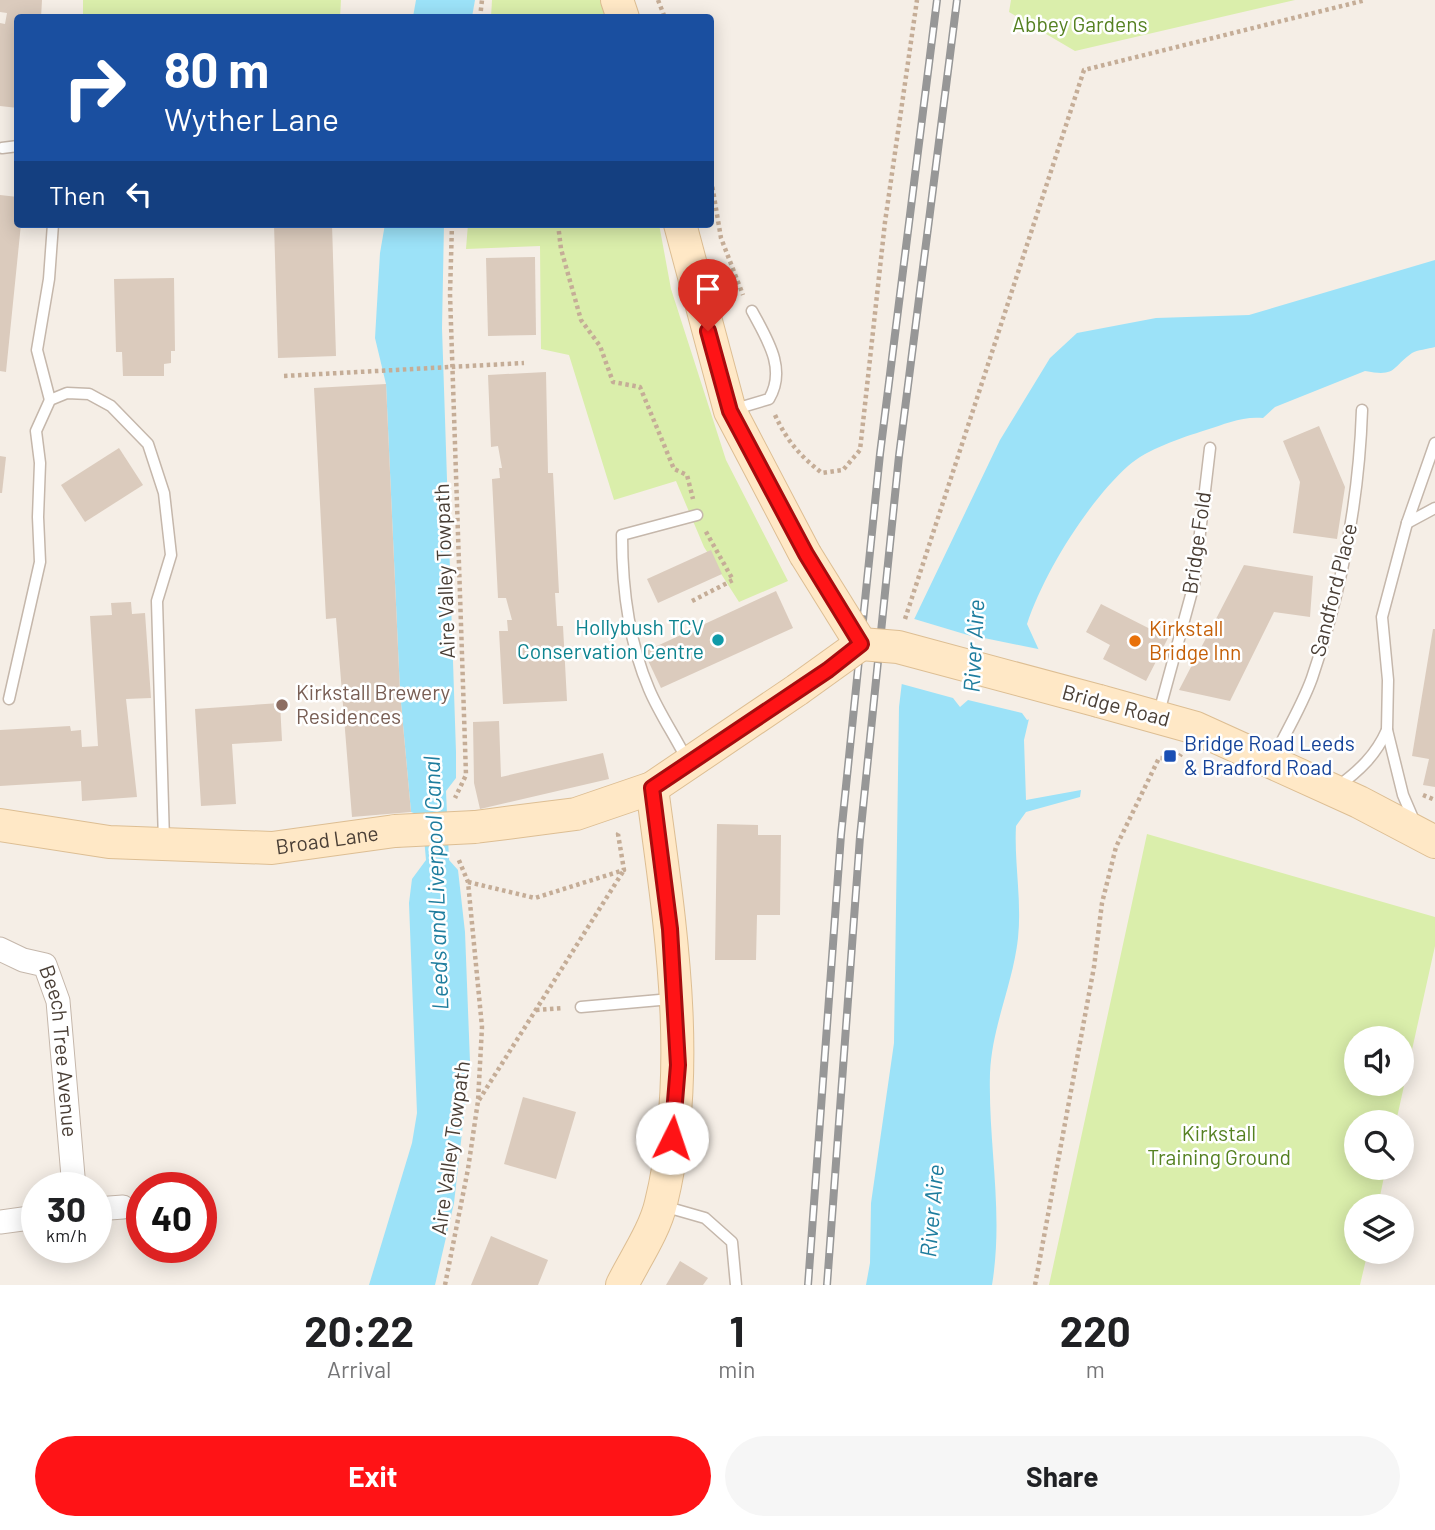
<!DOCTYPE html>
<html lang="en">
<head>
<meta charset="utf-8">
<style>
	:root { --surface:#fff; --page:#f6f6f6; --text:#202124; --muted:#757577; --accent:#ff1316 }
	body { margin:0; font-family:Barlow,sans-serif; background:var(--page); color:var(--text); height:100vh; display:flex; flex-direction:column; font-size:26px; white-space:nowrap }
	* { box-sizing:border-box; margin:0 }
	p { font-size:23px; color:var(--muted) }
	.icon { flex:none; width:38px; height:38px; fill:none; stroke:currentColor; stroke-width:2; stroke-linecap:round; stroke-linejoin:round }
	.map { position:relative; height:1285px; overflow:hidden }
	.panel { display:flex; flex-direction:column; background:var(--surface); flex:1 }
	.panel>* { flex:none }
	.hud { position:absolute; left:14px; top:14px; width:700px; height:214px; border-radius:7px; box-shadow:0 4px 18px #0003; background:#1a4fa0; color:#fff; overflow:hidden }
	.tools { position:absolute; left:1344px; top:1026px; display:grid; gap:14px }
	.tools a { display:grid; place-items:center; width:70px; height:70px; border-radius:50%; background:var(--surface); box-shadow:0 4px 18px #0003; font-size:35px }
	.speed { position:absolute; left:21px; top:1172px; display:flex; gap:14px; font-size:35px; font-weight:700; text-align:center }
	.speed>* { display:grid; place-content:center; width:91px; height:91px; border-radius:50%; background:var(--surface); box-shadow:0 4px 18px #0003; line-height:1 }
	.speed small { font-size:18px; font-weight:400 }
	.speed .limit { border:10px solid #d22; background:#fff; color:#111 }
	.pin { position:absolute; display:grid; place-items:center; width:60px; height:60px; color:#fff; margin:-72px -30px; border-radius:50% 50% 50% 0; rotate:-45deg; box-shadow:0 0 7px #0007 }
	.pin .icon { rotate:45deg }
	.me { position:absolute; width:77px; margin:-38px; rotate:4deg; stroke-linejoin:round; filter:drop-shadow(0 0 5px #0008) }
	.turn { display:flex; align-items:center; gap:24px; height:147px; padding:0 35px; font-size:32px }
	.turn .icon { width:91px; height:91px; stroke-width:2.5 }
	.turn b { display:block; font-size:49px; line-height:60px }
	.then { display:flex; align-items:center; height:66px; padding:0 35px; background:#0003; gap:14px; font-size:26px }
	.eta { display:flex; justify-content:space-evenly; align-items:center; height:119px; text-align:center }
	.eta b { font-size:42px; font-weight:700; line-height:49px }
	.button { display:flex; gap:14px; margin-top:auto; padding:14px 35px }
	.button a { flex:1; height:80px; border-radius:42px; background:var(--accent); color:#fff; font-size:28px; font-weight:700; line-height:80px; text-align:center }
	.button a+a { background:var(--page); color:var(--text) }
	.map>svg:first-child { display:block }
</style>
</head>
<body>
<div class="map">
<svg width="1435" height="1285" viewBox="0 0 1435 1285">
	<rect width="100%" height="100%" fill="#f5eee6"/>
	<g fill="#daeeab" fill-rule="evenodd">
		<path d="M83 0H341L340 18 83 17Z"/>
		<path d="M492 0H603L609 18H491Z"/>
		<path d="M1011 0H1295L1075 51 1009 12Z"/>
		<path d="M468 224H659L671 289 726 460 788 581 739 602 704 547 676 481 614 500 569 355 541 349 540 246 466 249Z"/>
		<path d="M1147 834 1435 917V946L1396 1122H1356V1167H1386L1378 1206H1356V1251H1368L1360 1285H1049ZM1356 1038H1402V1083H1356Z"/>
	</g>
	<g fill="#9ce2f8">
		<path d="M416 0H475L472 17H413Z"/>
		<path d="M385 224H444L442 328 456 752V778L446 791 449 860 458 870 465 932 470 1062 454 1203 435 1285H369L412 1143 417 1113 409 903 412 879 426 860 422 816 411 812 400 692 386 384 375 338 380 253Z"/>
		<path d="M1435 260V347C1428 349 1417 350 1412 353 1391 368 1397 377 1365 371L1275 407 1263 418C1242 416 1225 424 1206 430 1181 438 1147 449 1128 466 1087 503 1044 573 1027 624L1043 659 1024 740 1026 800 1081 790 1080 797 1026 812 1016 826C1014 863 1022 900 1018 938 1013 984 992 1026 990 1073 988 1145 1004 1212 992 1285H866L870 1263 871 1203 894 1043 899 707 908 632 1000 440 1050 358 1077 333 1156 318 1249 315Z"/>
	</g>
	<path fill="#f5eee6" d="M911 618 971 636 977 633 984 638 1043 650 1046 658 1033 718 1027 720 1022 713 968 700 960 707 953 698 898 683 905 631Z"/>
	<g fill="#dbcbbd">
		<path d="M0 0H42L41 18H18V108L0 106V23L5 24 7 13 0 12Z"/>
		<path d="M0 195 18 197V224H21L6 372 0 371Z"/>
		<path d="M274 224H332L336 356 278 358Z"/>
		<path d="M535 257 536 335 488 336 486 258Z"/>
		<path d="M174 278 175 351H171V363L164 364V376H123L122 352H116L114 279Z"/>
		<path d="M546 372 548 473H553L559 593H555L557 626H563L567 701 503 704 499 631H508L507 620H512L506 598H498L492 479 500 478 499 468H502L498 446 491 447 488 375Z"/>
		<path d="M386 384 400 692 411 812 352 817 336 618 326 619 314 388Z"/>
		<path d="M1319 426 1345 487 1337 539 1293 533 1300 482 1283 441Z"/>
		<path d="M119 448 143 485 85 522 61 485Z"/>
		<path d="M0 456 6 457 2 493H0Z"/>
		<path d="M711 550 722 574 658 603 647 579Z"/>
		<path d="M1244 565 1313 576 1310 617 1274 612 1230 701 1179 690Z"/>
		<path d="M776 591 793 628 661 688 644 652Z"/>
		<path d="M131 602 132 614 145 613 151 698 126 699 137 797 82 801 81 781 0 786V730L70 726 71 731 81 730 82 747 98 746 90 616 112 615 111 603Z"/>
		<path d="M1101 604 1168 638 1146 681 1103 659 1110 645 1086 632Z"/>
		<path d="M1433 629H1435V787L1423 785 1429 759 1412 756Z"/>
		<path d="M280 703 282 741 232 744 236 804 201 806 195 709Z"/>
		<path d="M499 721 501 777 603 753 609 779 480 809 474 783 473 722Z"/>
		<path d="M717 824 758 825V835H781L780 915H757L756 960H715Z"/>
		<path d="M523 1097 576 1112 556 1179 504 1164Z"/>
		<path d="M491 1236 548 1260 538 1285H471Z"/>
		<path d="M680 1261 708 1278 703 1285H666Z"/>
	</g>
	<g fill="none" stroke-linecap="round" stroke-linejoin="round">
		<defs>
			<g id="lane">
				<path d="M2 148 18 146"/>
				<path d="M50 400 37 350 49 279 53 224"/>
				<path d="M732 410 769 399C787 369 767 339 752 311"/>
				<path d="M1407 523 1435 508"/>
				<path d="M9 699 40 562 38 517 40 463 36 431 50 400 67 393 89 394 111 406 148 444 164 493 171 555 157 601 164 841"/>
				<path d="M1158 716 1194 584 1210 448"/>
				<path d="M687 760C675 736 659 713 649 689 628 640 622 587 622 535L697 515"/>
				<path d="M1272 760C1285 734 1302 706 1312 678 1341 592 1359 501 1362 410"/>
				<path d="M1337 787C1359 771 1376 755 1387 730"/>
				<path d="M1415 823 1403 795 1387 730 1388 680 1382 617 1407 523 1435 443"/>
				<path d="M581 1007 671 999"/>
				<path d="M663 1206 705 1218 732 1242 736 1285"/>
			</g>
			<g id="street">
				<path id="s1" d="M0 949 23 960 45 965 58 1001 74 1188"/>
				<path d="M96 1209 123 1207"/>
				<path d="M0 1222 37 1217"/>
			</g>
			<g id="secondary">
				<path d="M617 0 623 18"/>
				<path d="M680 224 730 411 805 554"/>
				<path d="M1099 701 1196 728 1359 802 1435 842"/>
				<path id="s2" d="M0 825 109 842 272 848 395 831"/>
				<path d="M475 827 576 814 652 788 797 690"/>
				<path d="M622 1285C635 1259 655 1230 661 1203 694 1067 670 924 652 788"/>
			</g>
		</defs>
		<use href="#lane" stroke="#c5b7ab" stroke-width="13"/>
		<use href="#street" stroke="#c5b7ab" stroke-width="25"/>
		<use href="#secondary" stroke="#ddbe93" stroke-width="34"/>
		<g stroke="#c5ad97" stroke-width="4.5" stroke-dasharray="3.5 3.5" stroke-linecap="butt">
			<path d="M658 0 665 18"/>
			<path d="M480 18 482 0"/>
			<path d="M710 173 721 238 743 295"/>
			<path d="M452 224 450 294 466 775 455 798"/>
			<path d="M558 224 561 249 581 320 600 346 613 382 640 387 674 469 687 475 693 499"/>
			<path d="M775 415C787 441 800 456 822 473L843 470 860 450 885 222 917 0"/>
			<path d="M692 601 733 580 705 530"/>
			<path d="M905 619 1084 70 1366 0"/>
			<path d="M1423 795 1435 800"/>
			<path d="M468 882 535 898 624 870 618 834 620 831"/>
			<path d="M536 1010 563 1008"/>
			<path d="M479 1100 624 870"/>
			<path d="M445 1285 468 1169 478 1101 482 1027 468 882 458 858"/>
			<path d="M1035 1285 1094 967 1102 903 1116 847 1159 758 1178 759 1181 754"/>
		</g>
		<use href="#lane" stroke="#fff" stroke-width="10"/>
		<use href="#street" stroke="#fff" stroke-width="23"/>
		<use href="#secondary" stroke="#ffe8c6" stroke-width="32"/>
		<defs>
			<g id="rail">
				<path d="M808 1285 841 835 880 454 937 0"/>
				<path d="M827 1285 860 837 899 456 957 0"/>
			</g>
		</defs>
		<use href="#rail" stroke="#979797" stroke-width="8"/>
		<use href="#rail" stroke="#fff" stroke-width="5" stroke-dasharray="16" stroke-linecap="butt"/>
		<defs>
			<g id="secondary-bridge">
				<path d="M805 554 861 644"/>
				<path d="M861 644 898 647 1099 701"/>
				<path d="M797 690 861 644"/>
				<path d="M395 831 475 827"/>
			</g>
		</defs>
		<use href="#secondary-bridge" stroke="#ddbe93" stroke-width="34" stroke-linecap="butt"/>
		<path stroke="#c5ad97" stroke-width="4.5" stroke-dasharray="3.5 3.5" stroke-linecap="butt" d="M284 376 524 363"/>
		<use href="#secondary-bridge" stroke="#ffe8c6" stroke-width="32"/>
	</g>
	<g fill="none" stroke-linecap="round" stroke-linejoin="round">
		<defs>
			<path id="route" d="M672 1138 678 1065 670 929 652 788 828 670 861 644 806 554 730 411 708 331"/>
		</defs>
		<use href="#route" stroke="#a60c0e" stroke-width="18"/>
		<use href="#route" stroke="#ff1316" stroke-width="12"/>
	</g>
	<circle fill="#0f9aa8" stroke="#fff" stroke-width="2.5" cx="718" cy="640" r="7"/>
	<circle fill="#e8710a" stroke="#fff" stroke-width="2.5" cx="1135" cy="641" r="7"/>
	<circle fill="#8d6e63" stroke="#fff" stroke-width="2.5" cx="282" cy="705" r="7"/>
	<rect fill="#1a4fb4" stroke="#fff" stroke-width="2.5" x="1163" y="749" width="14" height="14" rx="3.5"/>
	<g text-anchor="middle" stroke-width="5" stroke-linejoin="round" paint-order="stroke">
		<g font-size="21" fill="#558121" stroke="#fff">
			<text x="1080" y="32">Abbey Gardens</text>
			<text x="1219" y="1141">Kirkstall<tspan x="1219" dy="24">Training Ground</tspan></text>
		</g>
		<g font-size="21" fill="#493e35" stroke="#fff">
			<text transform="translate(1197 543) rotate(-82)" y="7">Bridge Fold</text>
			<text transform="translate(445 571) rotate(-92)" y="7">Aire Valley Towpath</text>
			<text transform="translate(1334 590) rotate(-76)" y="7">Sandford Place</text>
			<text transform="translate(1116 706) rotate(15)" y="7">Bridge Road</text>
			<text dy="7" stroke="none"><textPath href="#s2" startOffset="329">Broad Lane</textPath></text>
			<text dy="7" stroke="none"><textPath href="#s1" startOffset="136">Beech Tree Avenue</textPath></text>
			<text transform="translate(451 1148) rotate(-82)" y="7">Aire Valley Towpath</text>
		</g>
		<g font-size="21" fill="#0d838f" stroke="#fff" text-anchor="end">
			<text x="704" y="635">Hollybush TCV<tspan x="704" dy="24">Conservation Centre</tspan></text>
		</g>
		<g font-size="21" fill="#c56008" stroke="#fff" text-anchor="start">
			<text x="1149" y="636">Kirkstall<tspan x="1149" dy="24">Bridge Inn</tspan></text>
		</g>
		<g font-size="21" fill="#785e54" stroke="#fff" text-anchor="start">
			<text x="296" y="700">Kirkstall Brewery<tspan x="296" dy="24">Residences</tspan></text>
		</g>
		<g font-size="21" fill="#164399" stroke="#fff" text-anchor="start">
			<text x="1184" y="751">Bridge Road Leeds<tspan x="1184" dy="24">&amp; Bradford Road</tspan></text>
		</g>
		<g font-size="23" font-style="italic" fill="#1e7d9e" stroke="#fff">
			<text transform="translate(974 646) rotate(-87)" y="8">River Aire</text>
			<text transform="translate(436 883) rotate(-92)" y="8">Leeds and Liverpool Canal</text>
			<text transform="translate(932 1211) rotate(-85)" y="8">River Aire</text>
		</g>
	</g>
</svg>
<div class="tools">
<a><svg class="icon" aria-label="sound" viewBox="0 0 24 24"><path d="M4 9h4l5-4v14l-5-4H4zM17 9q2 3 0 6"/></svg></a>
<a><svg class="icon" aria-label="search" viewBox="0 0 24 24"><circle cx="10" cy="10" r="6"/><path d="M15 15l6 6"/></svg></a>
<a><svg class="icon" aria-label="layers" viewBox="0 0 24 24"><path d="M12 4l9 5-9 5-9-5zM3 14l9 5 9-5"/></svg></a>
</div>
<div class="speed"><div>30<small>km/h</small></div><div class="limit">40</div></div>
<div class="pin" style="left:708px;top:331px;background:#d93025"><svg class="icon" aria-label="arrive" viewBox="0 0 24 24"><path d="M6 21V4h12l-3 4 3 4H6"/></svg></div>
<svg class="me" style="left:672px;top:1138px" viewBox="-20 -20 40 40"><circle r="19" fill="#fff"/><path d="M0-13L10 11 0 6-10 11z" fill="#ff1316"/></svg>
<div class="hud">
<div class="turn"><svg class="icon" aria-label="right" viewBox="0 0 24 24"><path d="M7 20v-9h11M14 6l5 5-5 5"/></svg><div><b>80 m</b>Wyther Lane</div></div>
<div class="then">Then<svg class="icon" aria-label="left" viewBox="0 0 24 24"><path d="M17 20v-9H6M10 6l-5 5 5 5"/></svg></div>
</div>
</div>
<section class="panel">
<div class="eta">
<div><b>20:22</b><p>Arrival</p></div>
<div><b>1</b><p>min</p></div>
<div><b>220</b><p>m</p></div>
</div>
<div class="button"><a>Exit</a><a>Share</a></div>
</section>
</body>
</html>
